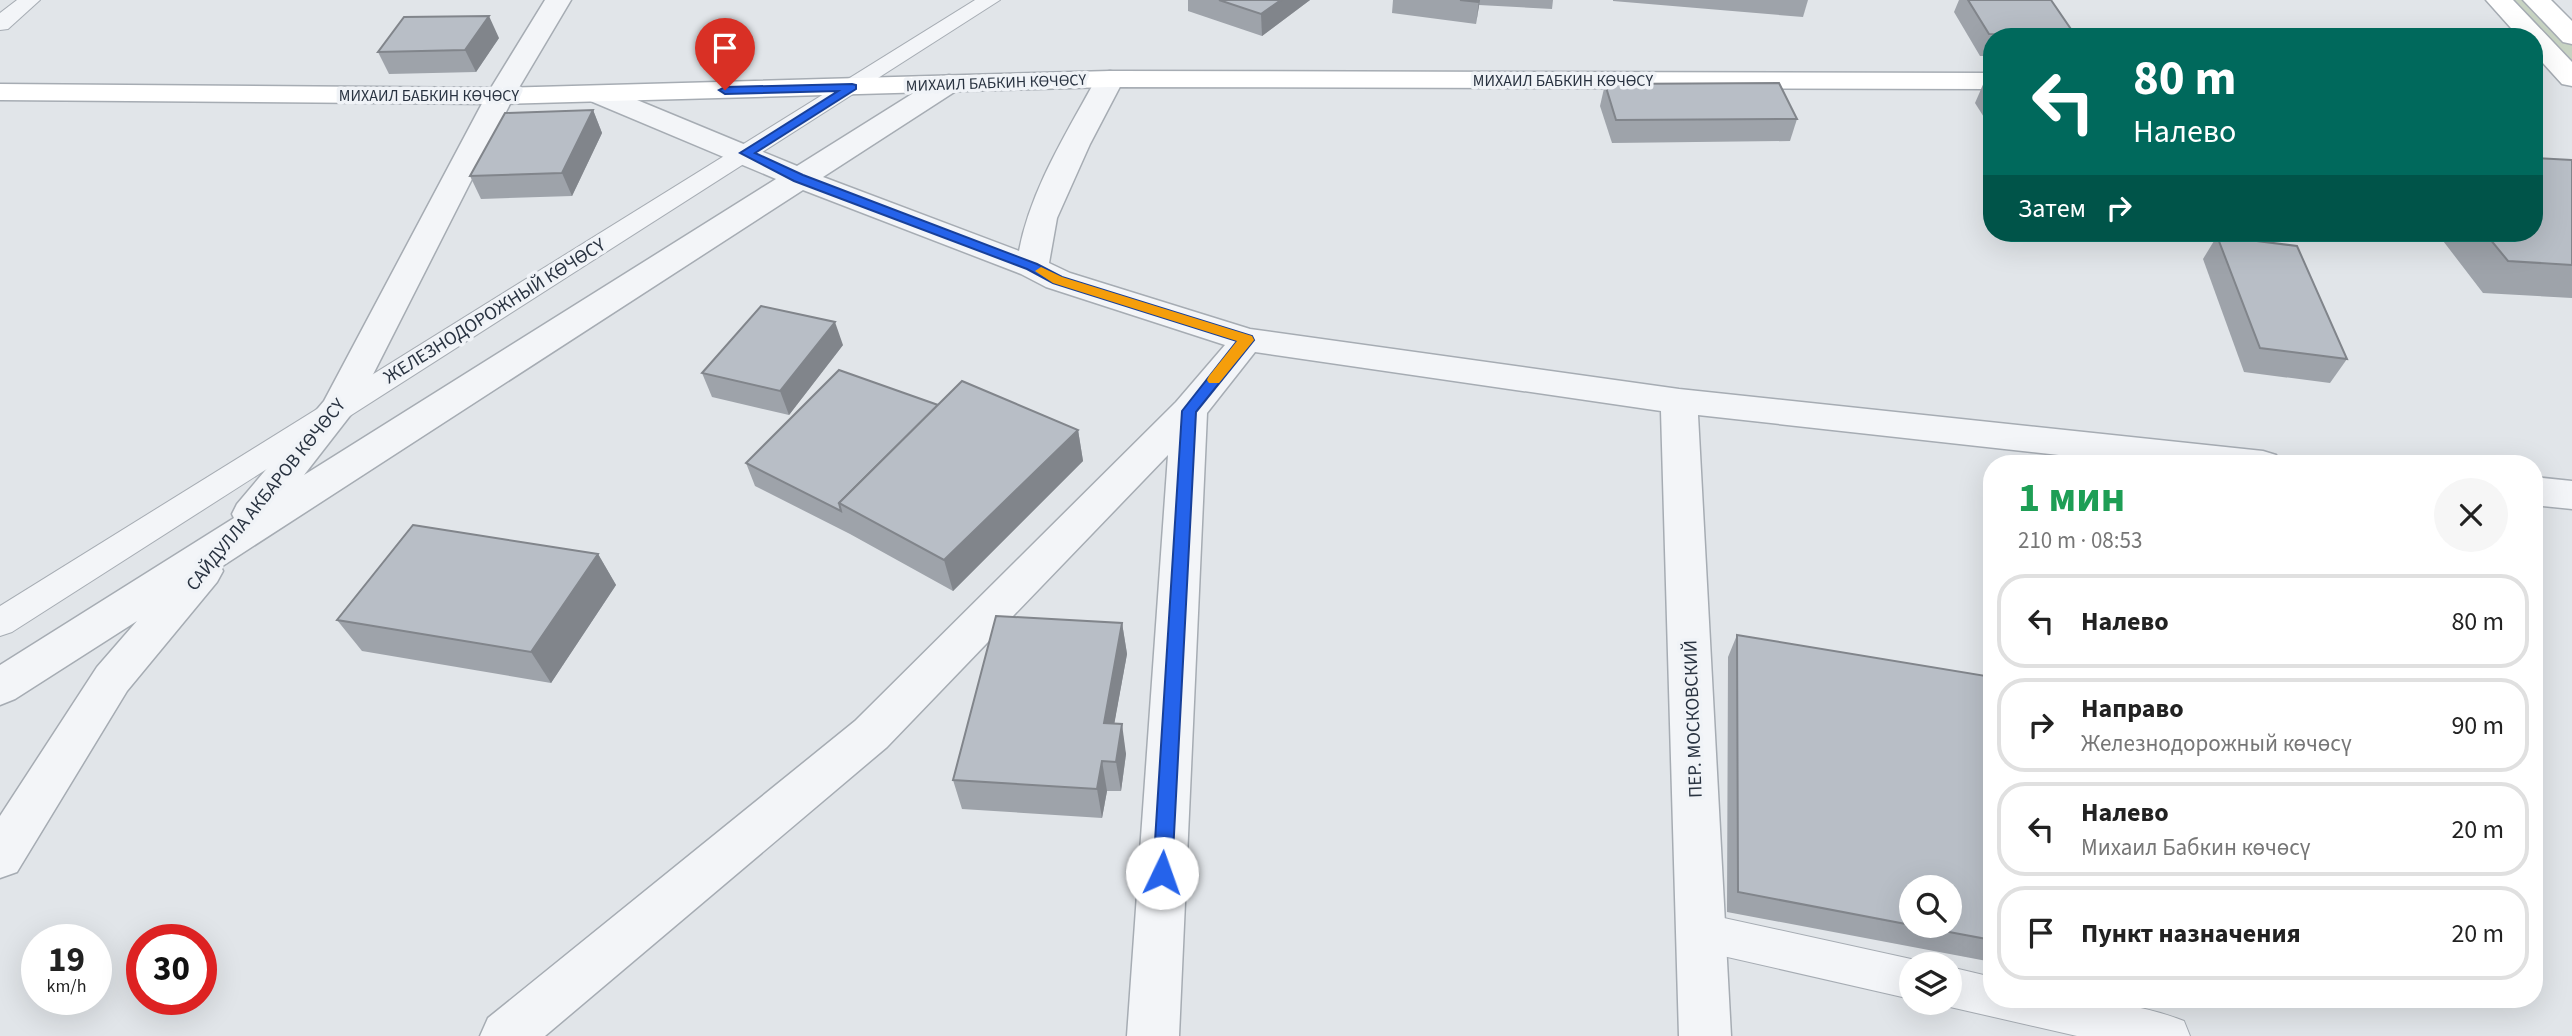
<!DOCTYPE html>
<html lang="ru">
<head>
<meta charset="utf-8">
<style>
	:root { --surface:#fff; --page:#f6f6f6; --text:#222; --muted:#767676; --line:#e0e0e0 }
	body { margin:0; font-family:"Source Sans 3",sans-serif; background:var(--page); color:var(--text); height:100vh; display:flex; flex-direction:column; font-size:26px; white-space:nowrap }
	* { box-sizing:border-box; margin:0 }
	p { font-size:23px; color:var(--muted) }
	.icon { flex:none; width:38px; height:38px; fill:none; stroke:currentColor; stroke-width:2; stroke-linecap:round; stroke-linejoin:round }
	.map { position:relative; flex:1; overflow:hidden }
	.side { position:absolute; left:1983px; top:455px; width:560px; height:553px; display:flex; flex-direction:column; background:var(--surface); border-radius:28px; box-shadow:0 7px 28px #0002 }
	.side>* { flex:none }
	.hud { position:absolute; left:1983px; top:28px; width:560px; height:214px; border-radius:28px; box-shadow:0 7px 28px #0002; background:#00695c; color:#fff; overflow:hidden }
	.tools { position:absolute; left:1899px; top:875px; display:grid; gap:14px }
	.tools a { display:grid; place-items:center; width:63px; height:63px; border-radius:50%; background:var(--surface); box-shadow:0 7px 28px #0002; font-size:35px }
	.speed { position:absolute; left:21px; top:924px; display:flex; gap:14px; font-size:35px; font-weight:700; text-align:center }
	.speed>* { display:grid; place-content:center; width:91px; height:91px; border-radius:50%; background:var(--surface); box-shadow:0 7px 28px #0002; line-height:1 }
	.speed small { font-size:18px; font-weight:400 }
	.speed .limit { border:10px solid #d22; background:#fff; color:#111 }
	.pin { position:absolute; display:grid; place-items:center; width:60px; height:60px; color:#fff; margin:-72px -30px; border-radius:50% 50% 50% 0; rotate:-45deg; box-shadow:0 0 7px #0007 }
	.pin .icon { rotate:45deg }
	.me { position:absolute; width:77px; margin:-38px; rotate:3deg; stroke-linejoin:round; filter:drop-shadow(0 0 5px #0008) }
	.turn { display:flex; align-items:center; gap:24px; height:147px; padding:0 35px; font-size:32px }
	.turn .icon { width:91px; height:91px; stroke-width:2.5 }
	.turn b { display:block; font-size:49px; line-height:60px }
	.then { display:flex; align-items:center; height:66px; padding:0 35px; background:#0003; gap:14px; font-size:26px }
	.round { display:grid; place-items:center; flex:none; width:74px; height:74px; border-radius:37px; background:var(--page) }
	.overview { display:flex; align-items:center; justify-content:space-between; height:119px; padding:0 35px }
	h1 { font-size:42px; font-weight:700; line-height:52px; color:#1e9e55 }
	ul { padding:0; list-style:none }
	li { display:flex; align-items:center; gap:21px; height:94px; margin:0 14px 10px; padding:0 21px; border:4px solid var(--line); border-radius:28px }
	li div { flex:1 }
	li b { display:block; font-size:26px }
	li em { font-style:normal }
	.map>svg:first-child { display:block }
</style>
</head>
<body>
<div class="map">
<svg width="2572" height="1036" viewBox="0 0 2572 1036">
	<rect width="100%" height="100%" fill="#e1e5e9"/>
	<path fill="#c7d3c2" d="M2510 0H2529L2572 45V64Z"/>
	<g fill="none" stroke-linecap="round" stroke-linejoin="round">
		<defs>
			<g id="lane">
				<path d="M17 0H40L8 29 0 30V13Z"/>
				<path d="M975 0H1000L12 632 0 636V606Z"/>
				<path d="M1701 913 1911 959 1923 964H1911V999L1701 951 1687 945 1681 932 1687 919Z"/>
				<path d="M1950 967 1992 977V999C2057 999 2122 996 2184 1021L2190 1036H2077L1950 1007 1940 1003H1950Z"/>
			</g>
			<g id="street">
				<path d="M545 0H571L514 96 356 408 304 475 776 179 588 100 584 94 588 88 598 86 608 88 797 166 939 77 949 75 959 77 963 83 959 89 823 177 1019 251C1031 189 1066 134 1096 79L1100 73 1110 71 1120 73 1124 79 1090 144 1057 218 1049 263 1070 273 1250 329 1679 389 2263 451 2276 455 2281 464H2139L1698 415 1731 1036H1679L1661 411 1255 352 1207 413 1179 1036H1127L1168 455 887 747 545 1036H480L488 1018 855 721 1176 402 1225 345 1046 287 1021 274 803 190 221 567 223 571 217 582 127 691 17 872 0 878V816L97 667 137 621 15 699 0 705V665L234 518 232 514 237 504 324 401 486 96Z"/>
				<path d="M2534 477 2572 481V509L2534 505Z"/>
			</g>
			<g id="secondary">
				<path d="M2486 0H2513L2572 62V86L2562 84 2534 53V37H2519Z"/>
				<path d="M2523 0H2551L2572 21V44L2563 42Z"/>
				<path d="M1110 71 1992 73V89L1110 87 500 104 0 100V84L500 88Z"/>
			</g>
		</defs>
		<use href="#lane" stroke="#a6acb3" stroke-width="2"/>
		<use href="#street" stroke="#a6acb3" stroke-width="3"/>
		<use href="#secondary" stroke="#a6acb3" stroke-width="3"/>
		<use href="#lane" fill="#f3f5f8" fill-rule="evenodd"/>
		<use href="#street" fill="#f3f5f8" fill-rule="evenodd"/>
		<use href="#secondary" fill="#fff" fill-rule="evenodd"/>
	</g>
	<g fill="#9ea3aa" fill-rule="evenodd">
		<path d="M1188 0H1310L1262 36 1188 11Z"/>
		<path d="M1393 0H1553L1552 9 1479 5 1476 24 1392 13Z"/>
		<path d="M1613 0H1808L1803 17 1613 1Z"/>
		<path d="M1959 0H2051L2075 35 2074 37H1992V56H1980L1954 12Z"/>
		<path d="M499 38 476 72 389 74 378 52Z"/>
		<path d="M1985 80H1992V130L1975 103Z"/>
		<path d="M1605 84 1797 119 1790 141 1612 143 1600 106Z"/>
		<path d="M593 110 602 133 572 196 481 199 470 176Z"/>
		<path d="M2572 160V298L2483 293 2437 233H2534Z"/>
		<path d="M2217 236 2347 359 2330 383 2244 372 2203 259Z"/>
		<path d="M843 345 789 415 712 397 702 373Z"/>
		<path d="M938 405 1078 430 1083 461 953 591 850 534 755 486 746 463Z"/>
		<path d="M598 554 616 585 551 683 362 651 337 620Z"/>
		<path d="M1122 623 1127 654 1114 724 1126 754 1121 791H1107L1102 818 962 809 953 780Z"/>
		<path d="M1737 635 1992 677V962L1727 912 1728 657ZM1911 887 1950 926H1911Z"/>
	</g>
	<g fill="#81858b">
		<path d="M1281 0H1310L1262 36 1261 14Z"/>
		<path d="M1479 0H1480L1476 24Z"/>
		<path d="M489 16 499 38 476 72 465 50Z"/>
		<path d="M593 110 602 133 572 196 562 173Z"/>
		<path d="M835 322 843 345 789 415 780 391Z"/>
		<path d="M1078 430 1083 461 953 591 944 560Z"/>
		<path d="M598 554 616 585 551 683 531 652Z"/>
		<path d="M1122 623 1127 654 1109 753 1104 723Z"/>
		<path d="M1122 724 1126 754 1121 791 1116 762Z"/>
		<path d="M1102 761 1107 791 1102 818 1097 789Z"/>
	</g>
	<g fill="#b8bec6" stroke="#81858b" stroke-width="2">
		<path d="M1219 0H1281L1261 14Z"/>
		<path d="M1460 0H1479L1478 2Z"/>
		<path d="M1968 0H2051L2075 35 1989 34Z"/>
		<path d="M489 16 465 50 378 52 404 17Z"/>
		<path d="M1985 80H1992V91Z"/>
		<path d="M1779 83 1797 119 1616 120 1605 84Z"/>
		<path d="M593 110 562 173 470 176 505 113Z"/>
		<path d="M2534 158 2572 160V265L2508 261 2485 233H2534Z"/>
		<path d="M2217 236 2297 246 2347 359 2260 348Z"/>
		<path d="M761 306 835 322 780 391 702 373Z"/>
		<path d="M839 370 938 405 839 503 841 511 746 463Z"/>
		<path d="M962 381 1078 430 944 560 839 503Z"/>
		<path d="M413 525 598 554 531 652 337 620Z"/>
		<path d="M996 616 1122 623 1104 723 1122 724 1116 762 1102 761 1097 789 953 780Z"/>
		<path d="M1737 635 1992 677V940L1917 926H1950V887H1911V925L1738 892Z"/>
	</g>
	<path fill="#2563eb" stroke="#184099" stroke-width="2" d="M852 84 856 85V89L755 153 803 175 1037 264 1062 277 1252 336 1254 340 1196 412 1172 873 1169 879 1162 882 1155 879 1153 873 1182 411 1237 341 1053 283 1027 269 794 181 740 153 838 91 725 94 719 90 725 87Z"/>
	<path fill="#f59e0b" d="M1041 267 1062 277 1252 336 1254 340 1219 383H1209L1207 380 1209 376 1237 341 1053 283 1035 271Z"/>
	<g text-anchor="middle" stroke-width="7" stroke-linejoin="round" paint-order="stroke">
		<g font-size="16" fill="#293341" stroke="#f0f3f7">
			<text x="1563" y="86">МИХАИЛ БАБКИН КӨЧӨСҮ</text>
			<text transform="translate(996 82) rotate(-2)" y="6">МИХАИЛ БАБКИН КӨЧӨСҮ</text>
			<text x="429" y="101">МИХАИЛ БАБКИН КӨЧӨСҮ</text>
		</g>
		<g font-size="19" fill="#293341" stroke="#f0f3f7">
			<text transform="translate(494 310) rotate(-32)" y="7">ЖЕЛЕЗНОДОРОЖНЫЙ КӨЧӨСҮ</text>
			<text transform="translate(265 494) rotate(-51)" y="7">САЙДУЛЛА АКБАРОВ КӨЧӨСҮ</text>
			<text transform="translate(1692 719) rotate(-92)" y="7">ПЕР. МОСКОВСКИЙ</text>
		</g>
	</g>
</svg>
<div class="tools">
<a><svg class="icon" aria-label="search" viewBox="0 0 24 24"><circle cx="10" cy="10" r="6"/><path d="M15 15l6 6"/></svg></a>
<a><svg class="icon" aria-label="layers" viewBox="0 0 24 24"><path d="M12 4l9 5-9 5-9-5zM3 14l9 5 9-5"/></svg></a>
</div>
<div class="speed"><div>19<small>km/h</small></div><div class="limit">30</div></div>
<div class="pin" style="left:725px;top:90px;background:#d93025"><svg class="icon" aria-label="arrive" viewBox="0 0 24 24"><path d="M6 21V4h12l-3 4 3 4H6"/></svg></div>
<svg class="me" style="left:1162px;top:873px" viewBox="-20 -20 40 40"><circle r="19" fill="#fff"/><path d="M0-13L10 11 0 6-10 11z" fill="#2563eb"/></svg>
<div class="hud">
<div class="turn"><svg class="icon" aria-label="left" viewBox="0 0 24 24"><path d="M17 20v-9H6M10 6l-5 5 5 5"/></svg><div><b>80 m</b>Налево</div></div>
<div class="then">Затем<svg class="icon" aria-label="right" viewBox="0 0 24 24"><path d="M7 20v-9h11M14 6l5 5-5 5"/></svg></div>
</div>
<section class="side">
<div class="overview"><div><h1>1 мин</h1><p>210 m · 08:53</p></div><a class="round"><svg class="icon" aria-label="close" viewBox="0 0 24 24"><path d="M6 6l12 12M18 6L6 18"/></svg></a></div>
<ul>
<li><svg class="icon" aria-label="left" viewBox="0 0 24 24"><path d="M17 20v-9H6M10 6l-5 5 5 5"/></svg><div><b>Налево</b></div><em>80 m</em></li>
<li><svg class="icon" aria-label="right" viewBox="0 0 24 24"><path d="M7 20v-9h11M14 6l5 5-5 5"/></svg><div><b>Направо</b><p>Железнодорожный көчөсү</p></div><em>90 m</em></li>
<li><svg class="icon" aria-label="left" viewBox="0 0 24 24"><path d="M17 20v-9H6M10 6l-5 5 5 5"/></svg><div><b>Налево</b><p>Михаил Бабкин көчөсү</p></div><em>20 m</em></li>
<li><svg class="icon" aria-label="arrive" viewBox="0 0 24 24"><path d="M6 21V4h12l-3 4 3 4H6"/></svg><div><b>Пункт назначения</b></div><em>20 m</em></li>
</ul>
</section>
</div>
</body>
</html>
